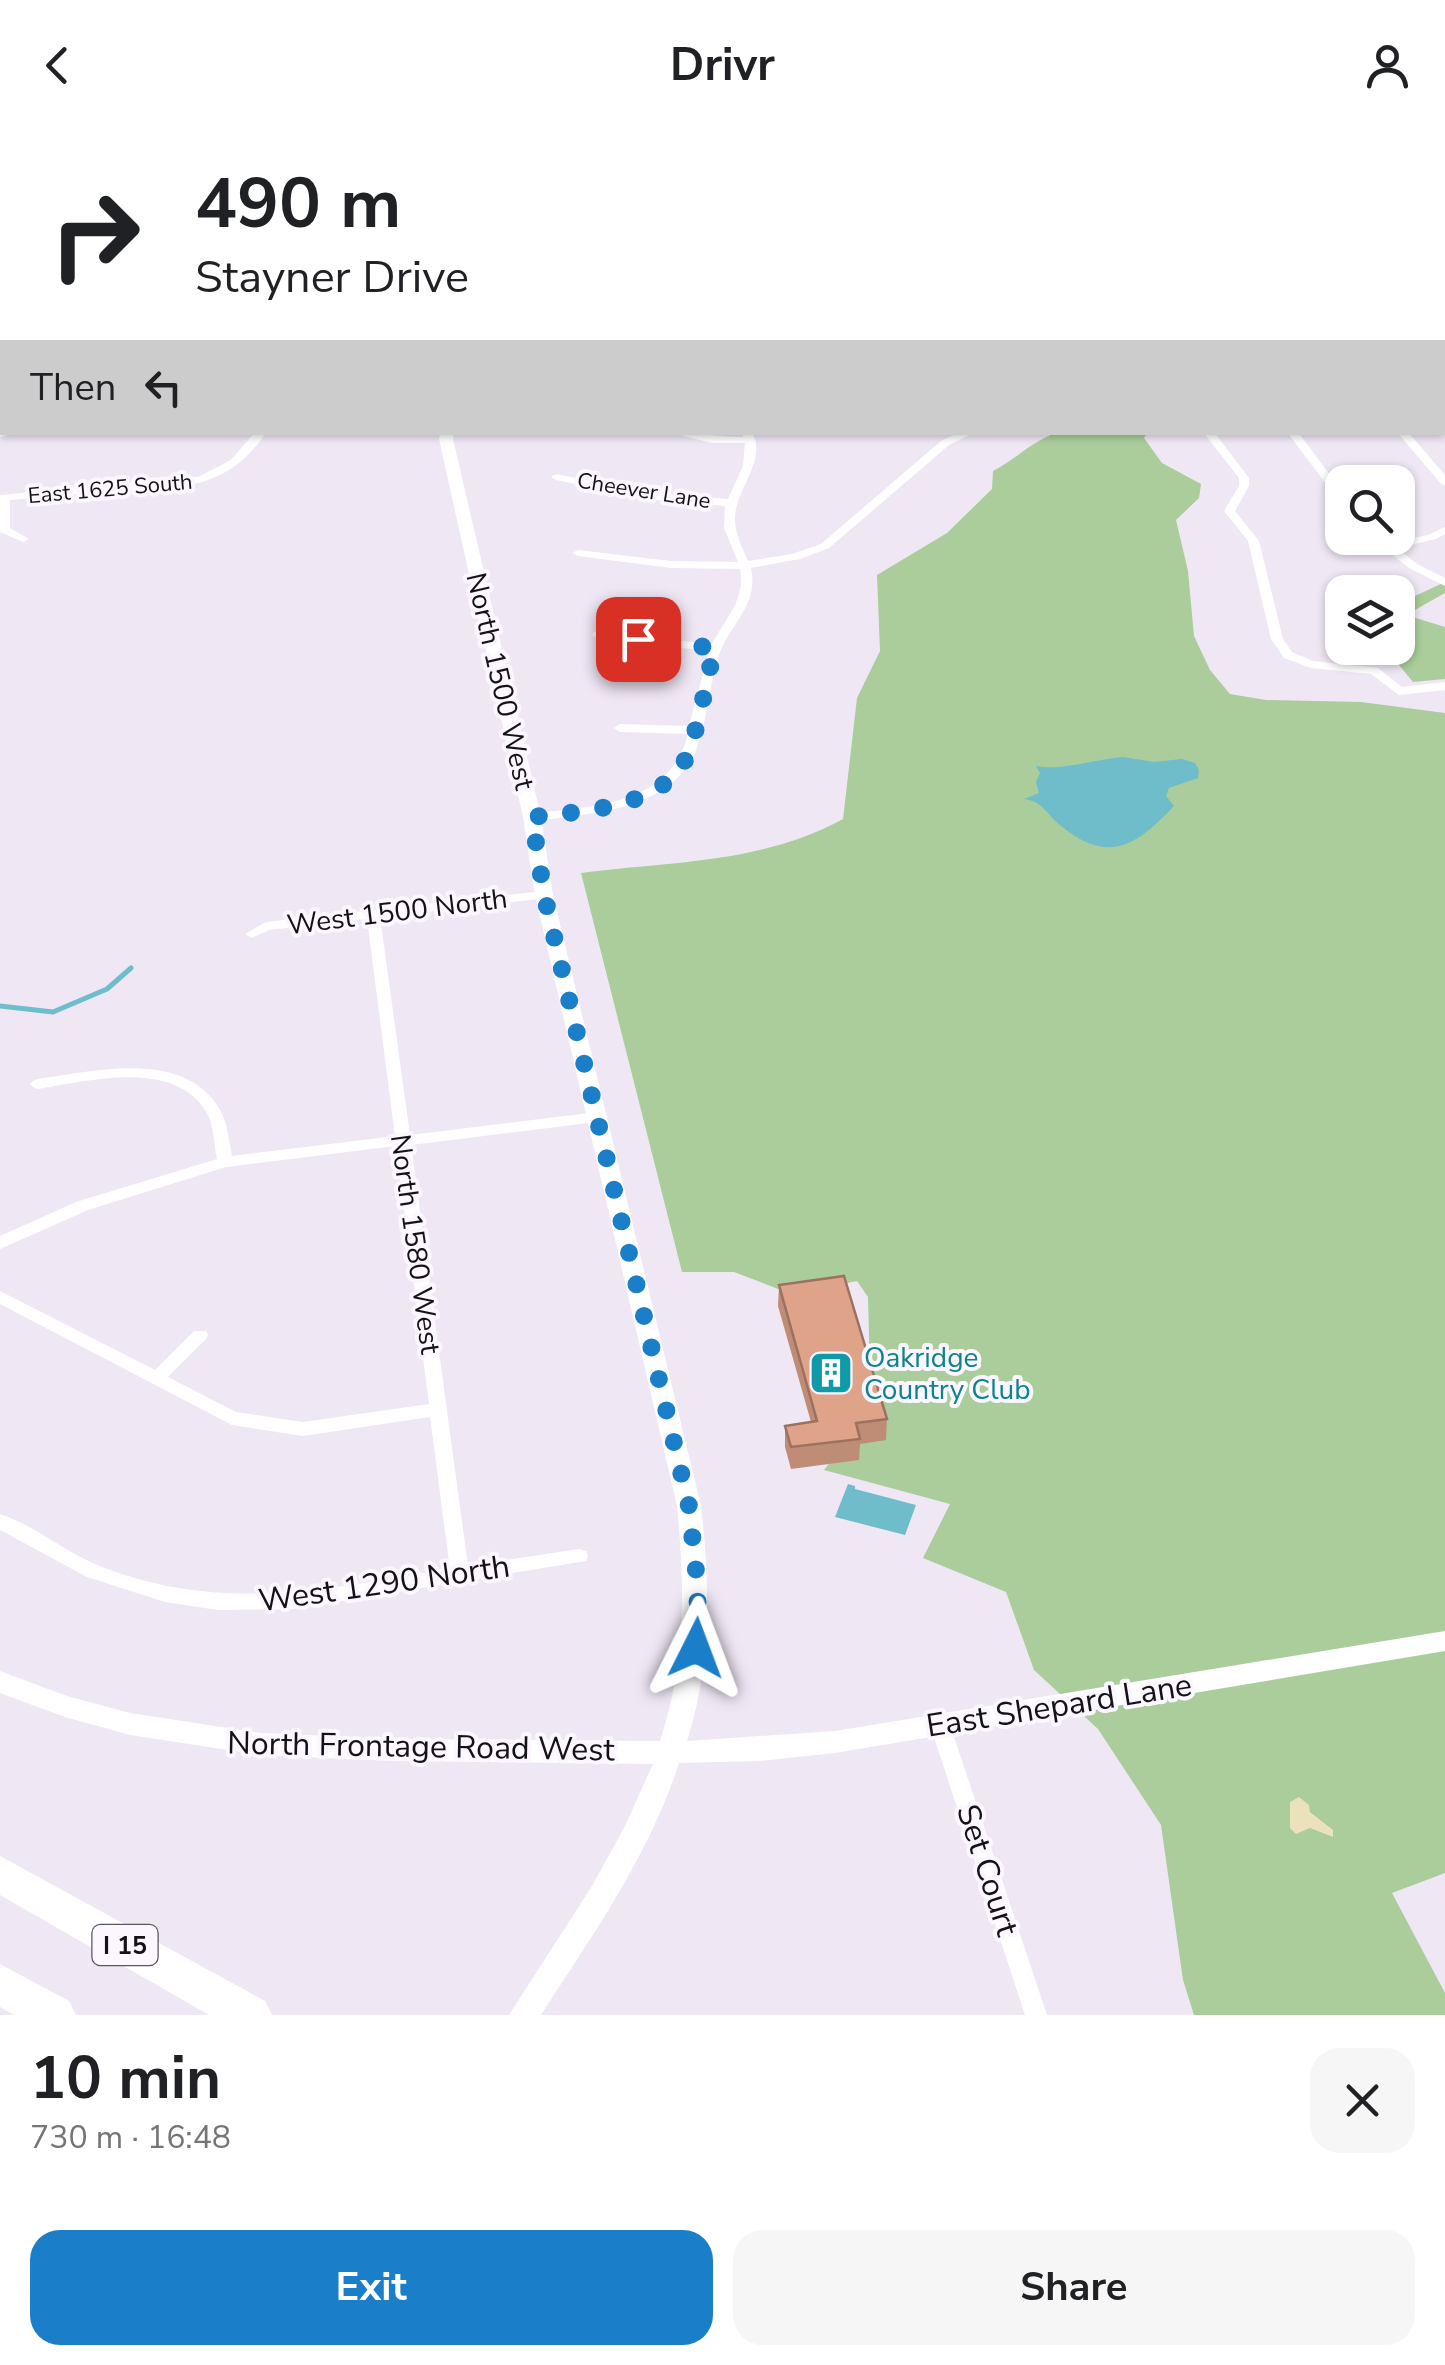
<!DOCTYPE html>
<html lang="en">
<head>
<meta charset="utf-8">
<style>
	:root { --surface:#fff; --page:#f6f6f6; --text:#202124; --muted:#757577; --accent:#1a7ec9 }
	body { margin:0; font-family:"Nunito Sans",sans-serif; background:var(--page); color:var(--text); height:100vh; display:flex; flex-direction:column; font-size:38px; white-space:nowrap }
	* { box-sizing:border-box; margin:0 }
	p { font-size:32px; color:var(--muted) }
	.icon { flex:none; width:55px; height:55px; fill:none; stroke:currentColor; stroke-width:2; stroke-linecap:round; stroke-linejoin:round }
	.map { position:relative; height:1885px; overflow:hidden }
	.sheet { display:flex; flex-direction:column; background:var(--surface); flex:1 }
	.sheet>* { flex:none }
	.top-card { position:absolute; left:0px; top:0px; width:1445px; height:305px; box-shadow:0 2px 8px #0004; background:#fff; color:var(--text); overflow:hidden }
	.tools { position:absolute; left:1325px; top:335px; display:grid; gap:20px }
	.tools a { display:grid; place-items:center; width:90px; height:90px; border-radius:20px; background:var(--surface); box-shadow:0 2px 8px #0004; font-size:50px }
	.pin { position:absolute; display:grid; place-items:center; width:85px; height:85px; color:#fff; margin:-42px; border-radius:20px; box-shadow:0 5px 15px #0006 }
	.me { position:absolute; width:110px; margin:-55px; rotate:3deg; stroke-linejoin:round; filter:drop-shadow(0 0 8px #0008) }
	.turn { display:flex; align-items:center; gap:35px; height:210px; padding:0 30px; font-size:45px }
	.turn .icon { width:130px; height:130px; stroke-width:2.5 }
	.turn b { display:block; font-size:70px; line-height:85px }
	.then { display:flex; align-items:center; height:95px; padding:0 30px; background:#0003; gap:20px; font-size:38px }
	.round { display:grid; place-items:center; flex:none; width:105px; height:105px; border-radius:30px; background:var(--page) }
	.summary { display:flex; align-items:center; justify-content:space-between; height:170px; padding:0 30px }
	h1 { font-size:60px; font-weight:700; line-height:75px }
	.primary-button { display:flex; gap:20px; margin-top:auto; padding:20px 30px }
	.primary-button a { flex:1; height:115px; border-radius:30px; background:var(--accent); color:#fff; font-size:40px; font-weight:700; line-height:115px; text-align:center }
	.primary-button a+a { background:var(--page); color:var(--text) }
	header { display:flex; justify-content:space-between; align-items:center; height:130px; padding:0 30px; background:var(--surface); font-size:45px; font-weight:700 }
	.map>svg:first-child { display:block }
</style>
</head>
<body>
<header><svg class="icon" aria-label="back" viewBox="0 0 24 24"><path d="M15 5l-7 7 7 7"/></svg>Drivr<svg class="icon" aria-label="person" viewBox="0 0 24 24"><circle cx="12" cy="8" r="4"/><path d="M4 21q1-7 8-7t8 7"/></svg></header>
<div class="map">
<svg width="1445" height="1885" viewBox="0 0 1445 1885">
	<rect width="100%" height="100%" fill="#f0e7f5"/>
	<g fill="#aacd9b">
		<path d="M1056 303H1147L1144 308 1162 333 1201 354 1199 368 1176 390 1188 441 1194 506 1210 540 1230 564 1266 570 1361 572 1445 583V1743L1392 1763 1445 1863V1885H1194L1183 1850 1161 1695 1098 1599 1034 1540 1006 1462 923 1428 950 1374 824 1340 871 1280 868 1167 857 1151 791 1164 734 1142H682L581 743C672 731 760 734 843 689L857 568 880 521 877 445 947 403 992 359 993 341C1016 329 1031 312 1056 303Z"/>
		<path d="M1445 452V463L1406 485 1445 497V549L1413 552 1385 518H1398V474Z"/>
	</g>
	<path fill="#ebe2bc" d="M1299 1667 1309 1675 1310 1682 1333 1700V1707L1310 1698 1296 1704 1290 1698V1672Z"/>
	<g fill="#6fbdcb">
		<path d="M1123 627 1154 632 1182 629 1195 633 1199 640 1198 648 1169 658 1166 666 1174 676C1137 715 1109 736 1060 695 1046 684 1043 671 1024 669L1039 663 1036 652 1040 643 1036 636C1064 641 1094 629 1123 627Z"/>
		<path d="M848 1354 855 1356V1359L916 1375 905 1405 835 1387Z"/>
	</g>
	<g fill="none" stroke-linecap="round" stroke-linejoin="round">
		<path stroke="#6fbdcb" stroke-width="5" d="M0 876 53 882 107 859 131 838"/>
		<g fill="#fff" fill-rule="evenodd">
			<path d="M71 0H92L88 2H69Z"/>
			<path d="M247 0H255L256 2H248Z"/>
			<path d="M292 0H334L330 2H290Z"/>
			<path d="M505 0H515L513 2H504Z"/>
			<rect x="730" y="0" width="8" height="2"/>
			<path d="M0 12H2V17L0 18Z"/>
			<rect x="0" y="117" width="2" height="6"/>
			<rect x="0" y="191" width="2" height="6"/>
			<path d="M1445 195V201L1442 202V196Z"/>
			<rect x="0" y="244" width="2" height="6"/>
			<path d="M0 301 2 302H22L0 307Z"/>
			<path d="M255 302H266C249 329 229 344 199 353L10 370V398L29 409 23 412 0 402V365L198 347 231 330Z"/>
			<path d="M667 302C693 302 717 307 743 307L742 302H752C767 331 737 357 735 386 734 402 742 417 748 431L792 424 821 414 941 311 960 302H975L949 315 829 418 800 429 751 438C759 473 732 493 720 522 709 554 708 589 696 620 676 669 621 680 573 686 558 688 542 691 527 690L525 687 532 683C592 677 671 675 688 604L620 602 614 598 620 594 689 596 709 521 598 509 592 505 594 502 712 514C725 489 746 470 740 439L671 438 578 426 572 423 578 420 671 431 738 432 724 398 725 376 656 370 556 350 551 347 556 344 656 364 728 369 743 336 745 313H712Z"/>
			<path d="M1203 302H1214L1249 348V356L1235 381 1259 411 1283 509 1292 522 1313 531 1378 538 1402 557 1445 552V560L1399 565 1371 544 1311 538 1284 528 1271 509 1248 411 1224 381 1239 356V348Z"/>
			<path d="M1287 302H1298L1342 361V371L1338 370Z"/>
			<path d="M1397 302H1408L1445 345V355L1441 354Z"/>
			<path d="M1445 397V404L1436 409 1397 418 1417 434 1445 448V456L1409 438 1371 408H1383L1391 413 1428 405Z"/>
			<path d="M544 761 549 762 551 765 549 768 380 787 410 1005 597 982 605 987 597 992 411 1015 468 1436 579 1419 586 1421 588 1426 586 1431 292 1479 218 1480 165 1472 87 1447 0 1400V1384C36 1396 66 1423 102 1437 224 1484 327 1458 450 1439L430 1287 303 1306 232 1295 0 1174V1161L155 1240 194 1201H206L208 1205 206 1209 168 1247 236 1282 303 1292 429 1274 396 1016 226 1037 88 1080 0 1119V1106L76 1072 217 1029C214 1015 214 996 207 983 175 928 88 951 38 959L33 957 30 954 33 951 38 949C95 941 185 918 220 980 228 994 229 1011 232 1026L395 1006 367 789 269 800 252 808 245 804 266 792Z"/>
			<path d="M940 1587 947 1589 950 1595 1047 1885H1025L930 1595 933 1589Z"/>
		</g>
		<g fill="#fff" fill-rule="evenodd">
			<path d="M1442 187 1445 188V196L1442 195Z"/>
			<path d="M441 302H455L453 309 541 687 553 765 701 1376C710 1456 712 1533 687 1611L835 1601 1445 1501V1521L835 1623 759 1631 679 1633C650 1724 592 1806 541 1885H509L592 1756 624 1698 653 1634 394 1631 261 1625 130 1605 65 1587 0 1563V1541L67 1566 130 1583 261 1603 394 1609 660 1611C686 1533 685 1457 677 1376L535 765 523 687 439 309Z"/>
		</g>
		<path fill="#fff" fill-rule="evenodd" d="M1115 0H1136L1137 2H1117Z"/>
		<g fill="#fff" fill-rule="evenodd">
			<path d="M1377 0H1393L1394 2H1378Z"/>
			<rect x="1413" y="0" width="16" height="2"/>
			<path d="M1442 61 1445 62V75H1442Z"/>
			<path d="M1442 145H1445V157L1442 156Z"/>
			<path d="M0 1726 265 1871 272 1885H209L0 1765Z"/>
			<path d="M0 1834 69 1871 76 1885H14L0 1877Z"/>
		</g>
	</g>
	<path fill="#bf8c75" d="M779 1155 887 1289 886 1310 860 1314 859 1330 791 1339 785 1317V1296L811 1292 778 1176Z"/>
	<path fill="#dea388" stroke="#9b725f" stroke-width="2.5" d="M844 1146 887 1289 856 1293 860 1309 791 1317 785 1296 817 1291 779 1155Z"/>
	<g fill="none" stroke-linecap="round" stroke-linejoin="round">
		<path stroke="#1a7ec9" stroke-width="18" stroke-dasharray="0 32.4" d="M638 509 715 518C706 551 701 586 690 618 672 678 583 681 532 687L544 764 689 1376 698 1459 696 1518"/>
	</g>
	<defs>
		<symbol id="building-square" viewBox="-11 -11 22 22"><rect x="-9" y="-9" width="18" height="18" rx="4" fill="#0f9aa8" stroke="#fbf6ff"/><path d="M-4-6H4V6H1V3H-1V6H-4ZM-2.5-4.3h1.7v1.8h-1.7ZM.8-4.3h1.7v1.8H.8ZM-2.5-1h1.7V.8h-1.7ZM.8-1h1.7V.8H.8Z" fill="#fff"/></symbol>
	</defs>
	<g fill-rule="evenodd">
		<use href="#building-square" x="806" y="1218" width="50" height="50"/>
	</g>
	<g text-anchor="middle" stroke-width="8" stroke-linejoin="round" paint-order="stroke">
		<g font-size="22" fill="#151217" stroke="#fbf6ff">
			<text transform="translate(110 358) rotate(-5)" y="8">East 1625 South</text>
			<text transform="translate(644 360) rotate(9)" y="8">Cheever Lane</text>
		</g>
		<rect fill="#fbf6ff" stroke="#5a565d" stroke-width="2.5" x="92.5" y="1795" width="65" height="40" rx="8"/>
		<g font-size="25" font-weight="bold" fill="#151217">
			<text x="125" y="1824">I 15</text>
		</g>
		<g font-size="28" fill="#151217" stroke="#fbf6ff">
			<text transform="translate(501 551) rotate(77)" y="10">North 1500 West</text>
			<text transform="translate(397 781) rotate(-7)" y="10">West 1500 North</text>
			<text transform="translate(416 1114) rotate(82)" y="10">North 1580 West</text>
		</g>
		<g font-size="28" fill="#0d838f" stroke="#fbf6ff" text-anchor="start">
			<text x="864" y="1237">Oakridge<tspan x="864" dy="32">Country Club</tspan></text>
		</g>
		<g font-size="32" fill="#151217" stroke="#fbf6ff">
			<text transform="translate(384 1453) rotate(-8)" y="11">West 1290 North</text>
			<text transform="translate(1059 1575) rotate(-9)" y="11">East Shepard Lane</text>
			<text transform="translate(421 1616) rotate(1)" y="11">North Frontage Road West</text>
			<text transform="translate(988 1740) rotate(72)" y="11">Set Court</text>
		</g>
	</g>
</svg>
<div class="tools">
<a><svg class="icon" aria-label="search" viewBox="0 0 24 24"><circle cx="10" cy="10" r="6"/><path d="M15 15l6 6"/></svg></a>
<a><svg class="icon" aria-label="layers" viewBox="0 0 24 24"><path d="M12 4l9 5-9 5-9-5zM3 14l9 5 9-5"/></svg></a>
</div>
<div class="pin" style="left:638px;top:509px;background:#d93025"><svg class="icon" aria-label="arrive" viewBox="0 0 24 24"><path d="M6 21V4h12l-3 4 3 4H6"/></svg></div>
<svg class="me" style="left:696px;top:1518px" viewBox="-20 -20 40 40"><path d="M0-17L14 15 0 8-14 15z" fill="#1a7ec9" stroke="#fff" stroke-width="4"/></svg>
<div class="top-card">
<div class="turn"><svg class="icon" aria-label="right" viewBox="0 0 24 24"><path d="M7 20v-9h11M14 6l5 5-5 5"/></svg><div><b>490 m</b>Stayner Drive</div></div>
<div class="then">Then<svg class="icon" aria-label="left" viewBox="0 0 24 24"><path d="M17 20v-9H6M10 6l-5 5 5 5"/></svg></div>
</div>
</div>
<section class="sheet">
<div class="summary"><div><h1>10 min</h1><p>730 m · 16:48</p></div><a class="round"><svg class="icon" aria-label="close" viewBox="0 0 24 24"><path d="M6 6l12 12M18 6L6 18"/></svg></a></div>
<div class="primary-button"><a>Exit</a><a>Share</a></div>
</section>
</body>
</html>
